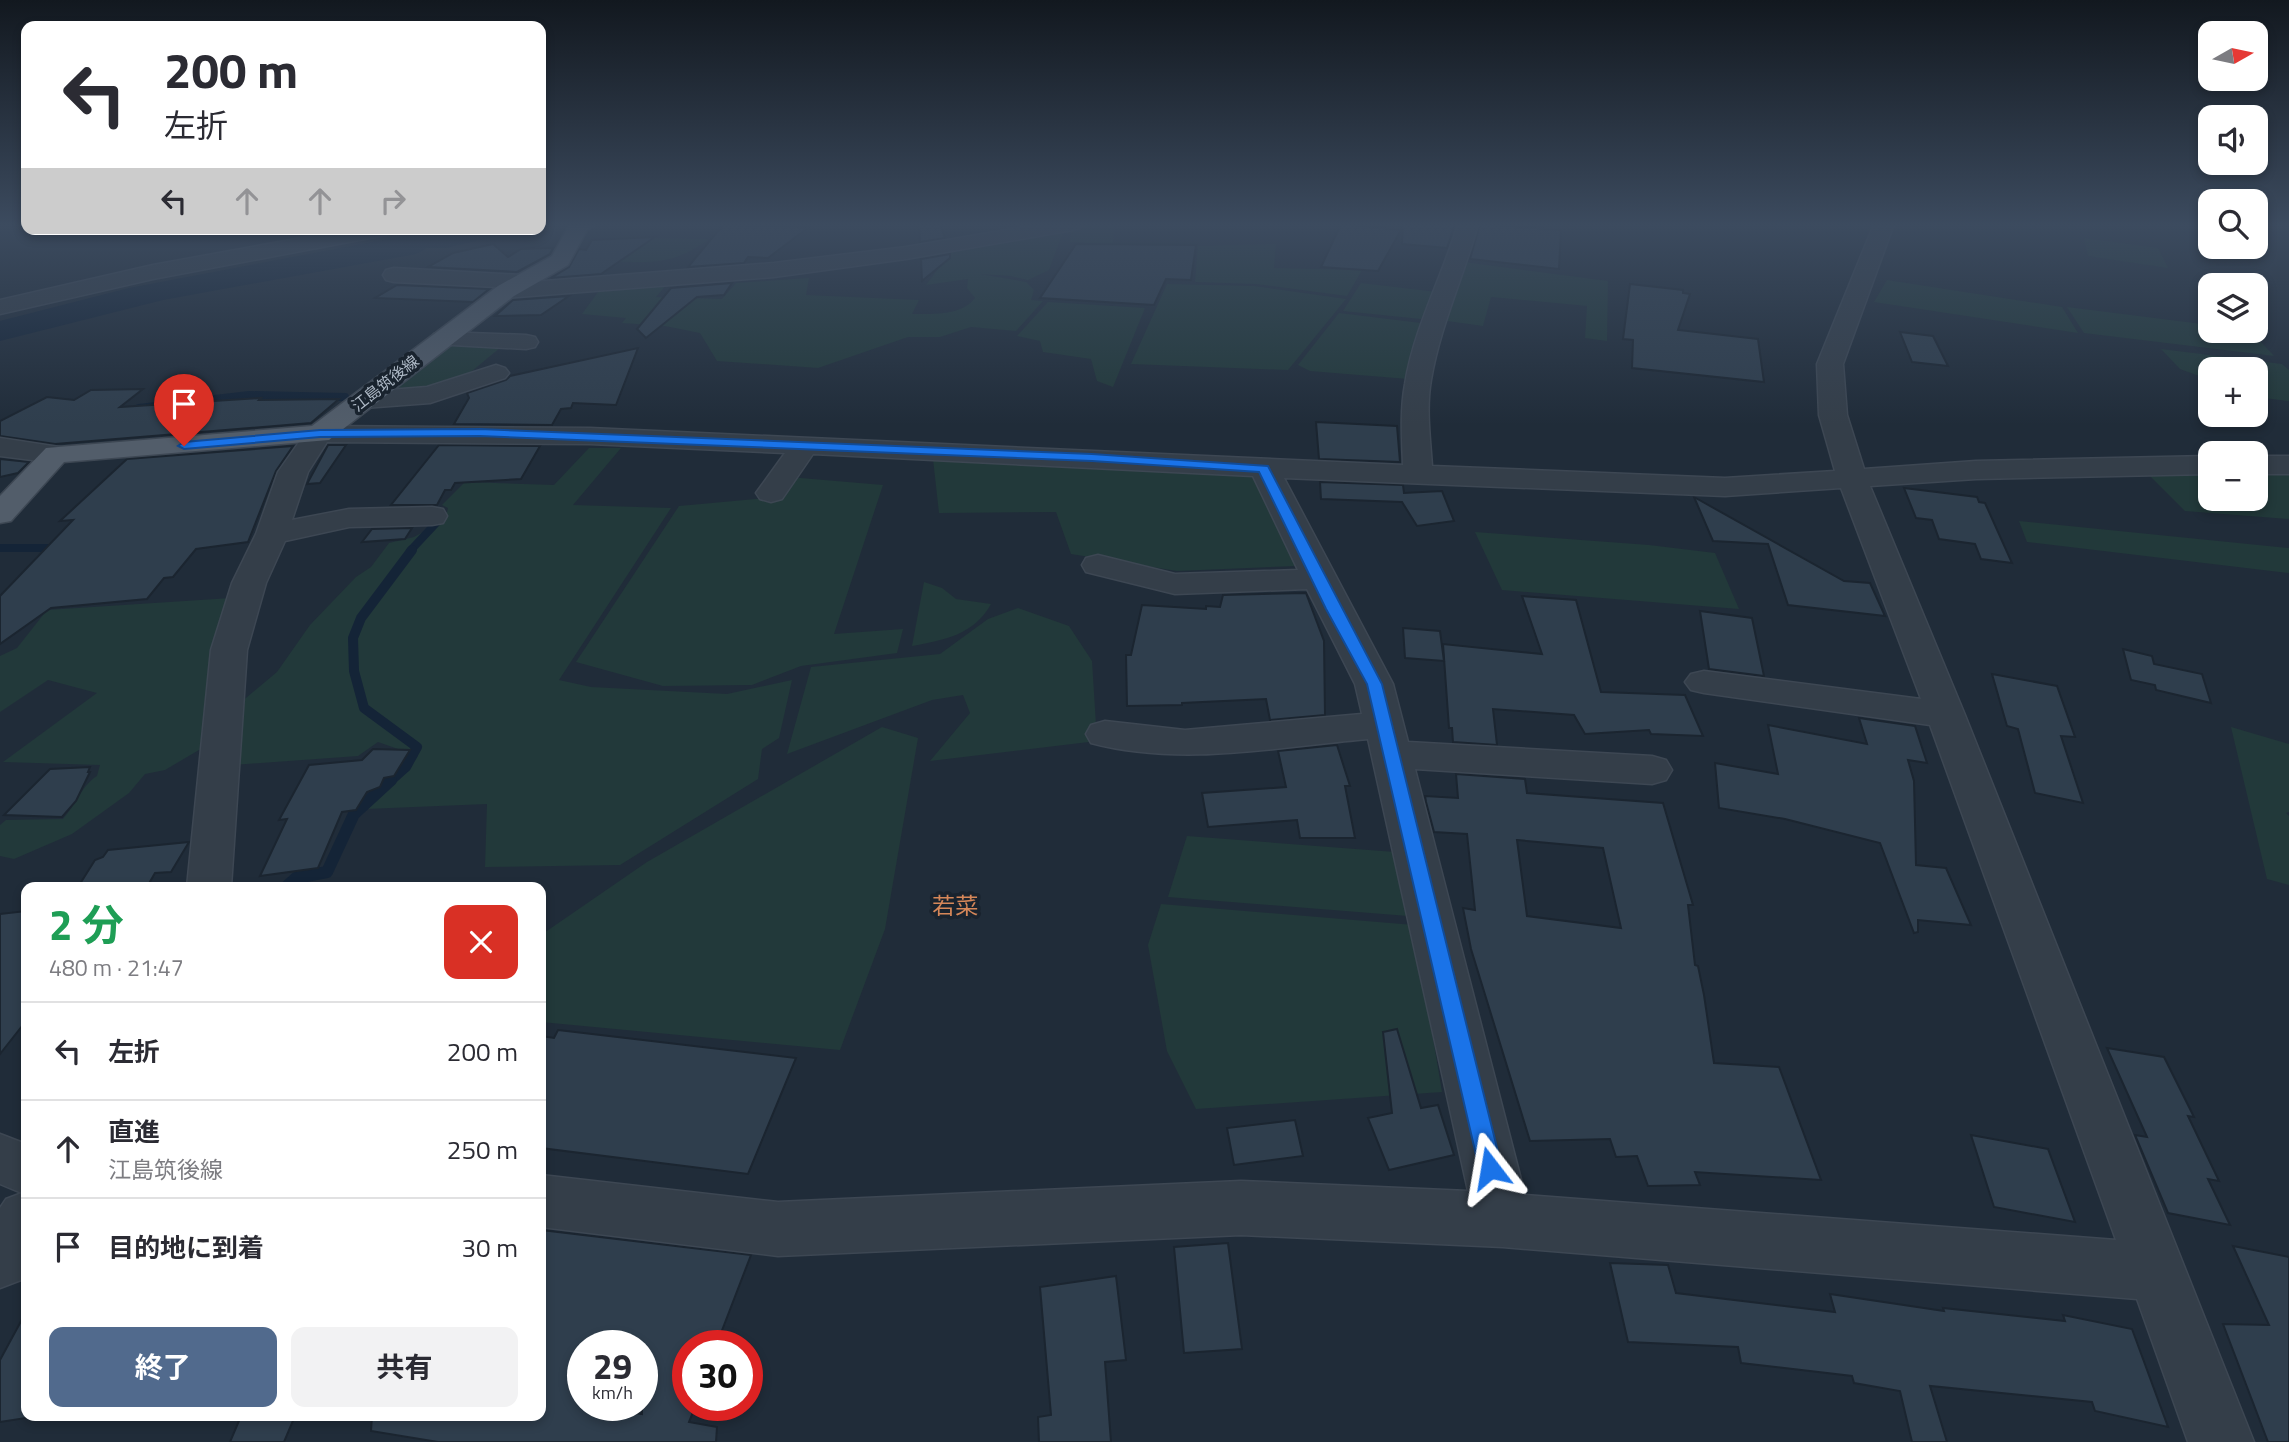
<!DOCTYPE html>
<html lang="ja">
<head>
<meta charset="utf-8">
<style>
	:root { --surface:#fff; --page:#f2f2f3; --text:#2b2b33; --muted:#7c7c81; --line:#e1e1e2; --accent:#516a8d }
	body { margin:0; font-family:"Titillium Web","Noto Sans JP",sans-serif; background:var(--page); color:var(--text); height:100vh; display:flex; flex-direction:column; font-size:26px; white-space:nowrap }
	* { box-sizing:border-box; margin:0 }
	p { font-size:23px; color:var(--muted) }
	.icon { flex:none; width:38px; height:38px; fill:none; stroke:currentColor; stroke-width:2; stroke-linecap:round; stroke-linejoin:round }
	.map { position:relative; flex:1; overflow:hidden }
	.drawer { position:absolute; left:21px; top:882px; width:525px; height:539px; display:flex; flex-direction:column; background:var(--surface); border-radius:14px; box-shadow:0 4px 10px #0003 }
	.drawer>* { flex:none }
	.hud { position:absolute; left:21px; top:21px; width:525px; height:214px; border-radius:14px; box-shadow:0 4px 10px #0003; background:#fff; color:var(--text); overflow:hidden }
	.needle { width:46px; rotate:81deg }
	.tools { position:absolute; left:2198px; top:21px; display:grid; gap:14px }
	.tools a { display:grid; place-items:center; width:70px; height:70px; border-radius:14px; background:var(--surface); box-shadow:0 4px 10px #0003; font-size:35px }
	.speed { position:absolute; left:567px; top:1330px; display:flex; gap:14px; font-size:35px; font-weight:700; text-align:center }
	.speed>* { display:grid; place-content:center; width:91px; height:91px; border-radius:50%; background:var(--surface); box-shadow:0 4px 10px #0003; line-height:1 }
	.speed small { font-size:18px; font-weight:400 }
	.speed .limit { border:10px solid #d22; background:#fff; color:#111 }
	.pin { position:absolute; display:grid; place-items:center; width:60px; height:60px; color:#fff; margin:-72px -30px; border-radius:50% 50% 50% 0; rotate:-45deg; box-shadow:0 0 7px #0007 }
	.pin .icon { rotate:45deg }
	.me { position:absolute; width:77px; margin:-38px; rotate:346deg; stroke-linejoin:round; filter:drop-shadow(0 0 5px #0008) }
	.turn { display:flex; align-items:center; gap:24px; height:147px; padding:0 28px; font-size:32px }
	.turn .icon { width:91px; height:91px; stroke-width:2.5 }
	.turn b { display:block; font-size:49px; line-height:60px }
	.lanes { display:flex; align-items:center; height:66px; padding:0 28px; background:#0003; justify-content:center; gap:35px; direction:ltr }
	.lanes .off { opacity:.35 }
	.round { display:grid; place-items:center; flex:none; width:74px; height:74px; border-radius:14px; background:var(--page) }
	.overview { display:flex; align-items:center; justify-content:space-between; height:119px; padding:0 28px }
	h1 { font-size:42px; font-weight:700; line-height:52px; color:#1e9e55 }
	.button { display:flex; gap:14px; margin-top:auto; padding:14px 28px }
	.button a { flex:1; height:80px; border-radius:14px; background:var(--accent); color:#fff; font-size:28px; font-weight:700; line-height:80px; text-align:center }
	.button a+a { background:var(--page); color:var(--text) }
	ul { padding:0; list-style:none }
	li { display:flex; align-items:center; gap:21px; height:98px; padding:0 28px; border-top:2px solid var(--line) }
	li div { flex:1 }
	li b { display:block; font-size:26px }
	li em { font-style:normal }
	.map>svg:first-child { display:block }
</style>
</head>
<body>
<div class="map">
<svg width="2289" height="1442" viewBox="0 0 2289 1442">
	<rect width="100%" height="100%" fill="#202c39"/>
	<g fill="#22393a">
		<path d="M1092 224H1115L1113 244 1070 242 1071 227Z"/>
		<path d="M1064 229 1049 270 1028 280 1011 276 980 274 1026 282 1034 290 1031 300 1043 301 1016 331 971 327 940 337H908L818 368 717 361 700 333 665 326 622 323 626 318 582 314 601 288 668 283 656 297 722 299 736 283 809 278 806 295 919 300 912 314C933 314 961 316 975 298L967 288 968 279 926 285 938 269 922 256Z"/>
		<path d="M626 238 709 239C674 265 652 263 610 261Z"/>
		<path d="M2084 238 2158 248 2168 268 2088 256Z"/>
		<path d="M1276 244 1274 268 1362 270 1347 296 1256 284 1195 282 1198 246Z"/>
		<path d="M1464 262 1608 281 1607 341 1585 338 1587 306 1491 297 1483 326 1440 320Z"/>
		<path d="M1887 280 2062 307 2078 333 1874 302Z"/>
		<path d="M1361 283 1437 292 1421 319 1343 311Z"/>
		<path d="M1167 284 1254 286 1346 299 1288 370 1131 364Z"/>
		<path d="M1048 302 1145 308 1113 387 1097 381 1091 359 1043 352 1040 341 1017 336Z"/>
		<path d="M2067 307 2210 325V331H2251L2274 356 2084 333Z"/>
		<path d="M1339 313 1421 323 1408 379 1310 371 1298 365Z"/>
		<path d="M443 345 501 347 460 381 375 397Z"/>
		<path d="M2161 349 2282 364 2289 370V401L2256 397V369H2210V380L2180 369Z"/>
		<path d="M589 448H621L573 505 671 508 559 680 591 687 727 694 792 680 779 738 762 749 758 779 620 865 485 867 487 804 366 809 400 779 418 756 378 742 358 756 233 765 240 703 277 672 310 625 356 577 371 567 389 543 414 537 445 520 448 508 442 505 465 482 554 485Z"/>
		<path d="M933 459 1251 471 1296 566 1177 571 1071 554 1056 512 939 513Z"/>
		<path d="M2148 474 2210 475V499H2256V475H2289V519L2185 511Z"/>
		<path d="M789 477 883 485 834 634 903 629 897 653 801 666 752 685 663 686 576 662 679 506 778 497Z"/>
		<path d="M2019 521 2289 548V573L2027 542Z"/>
		<path d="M1475 532 1649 545 1715 553 1739 609 1502 590Z"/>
		<path d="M924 582 942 588 956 599 991 604C974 635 944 640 912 646Z"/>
		<path d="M231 598 204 747 165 770 145 774 129 793 72 834 14 859 0 856V825L6 820 63 819C75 806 82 785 97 776L100 765 3 762 97 693 48 680 0 712V656L17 648 47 610Z"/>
		<path d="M1018 608 1069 626 1092 661 1097 741 930 761 970 713 963 695 932 700 787 754 811 667 940 654 988 619Z"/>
		<path d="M882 727 918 738 885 929 840 1050 541 1022V935L647 862Z"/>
		<path d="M2231 727 2289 744V812L2286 813 2289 816V885L2267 879Z"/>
		<path d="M1187 836 1395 852 1408 916 1168 897Z"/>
		<path d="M1161 904 1414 925 1442 1092 1196 1109 1167 1051 1148 945Z"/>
	</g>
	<path fill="#142437" d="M441 229H527L446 248H427L416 254 163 300 0 341V321L129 288Z"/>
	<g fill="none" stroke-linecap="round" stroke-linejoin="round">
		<g stroke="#142437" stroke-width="8">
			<path d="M139 408 249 395 345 397"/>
			<path d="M0 548H57"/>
			<path d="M410 551 439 520 441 512"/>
		</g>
		<path stroke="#142437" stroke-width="10" d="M389 782 406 767 417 747 364 708 354 671 353 638 361 618 412 550"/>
		<path stroke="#142437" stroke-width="12" d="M286 887 296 878 327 872 354 814 391 780"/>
	</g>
	<g fill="#2f3e4d" stroke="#1b2530" stroke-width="2" fill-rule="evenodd">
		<path d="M919 224H940L945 238 920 242Z"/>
		<path d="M1341 224 1401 230 1378 271 1321 267Z"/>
		<path d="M1403 224H1455L1447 248 1402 244Z"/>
		<path d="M1480 224 1561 230 1559 269 1470 259Z"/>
		<path d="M723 225 809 227 768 258 748 257 744 263 688 267Z"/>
		<path d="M655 237 601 274 551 278 569 267 579 249 586 250 592 240Z"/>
		<path d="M493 244 508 257 521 249 553 248 550 254 517 272 428 267 453 253Z"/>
		<path d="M1076 244 1196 245 1191 280 1166 279 1154 305 1040 298Z"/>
		<path d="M950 254V258L922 281 921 259Z"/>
		<path d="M732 283 724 295 697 297 646 338 637 329 671 288Z"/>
		<path d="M1630 284 1683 290V293L1690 294 1678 330 1758 339 1764 382 1632 368 1633 340 1623 339Z"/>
		<path d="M397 285 489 289 473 302 375 298Z"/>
		<path d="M569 296 541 315 495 316 513 300Z"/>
		<path d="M1900 332 1933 336 1948 366 1912 362Z"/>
		<path d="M638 348 616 405 573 403 571 408 561 409 552 425 454 424 469 398 467 393 506 380 510 376Z"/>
		<path d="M143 389 120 407 261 398 259 400 339 399 311 423 55 444 0 436V421L47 397 74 400 91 390Z"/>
		<path d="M1316 422 1397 426 1400 462 1319 459Z"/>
		<path d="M328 445H346L320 483 307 484Z"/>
		<path d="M439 445 540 446 521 479 455 483 451 490H445L437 505H391Z"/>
		<path d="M293 446 276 471 248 542 196 549 173 577 164 578 147 599 51 608 0 644V596L73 520 60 521 127 459Z"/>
		<path d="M0 459 29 462 18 473 0 477Z"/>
		<path d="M1320 482 1403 485 1404 493 1442 491 1454 521 1417 526 1402 502 1321 499Z"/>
		<path d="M1904 488 1977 497 1979 502 1985 503 2012 563 1981 559 1975 544 1939 539 1932 520 1916 518Z"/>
		<path d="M1694 497 1844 581 1870 583 1885 616 1788 605 1768 544 1713 541Z"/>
		<path d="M412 528 405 539 362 542 372 529Z"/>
		<path d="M1306 593 1324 641 1325 715 1270 720 1266 699 1182 703V705L1127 706 1126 655H1131L1142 605 1206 609V606L1220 607 1223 595Z"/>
		<path d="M1522 596 1576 600 1601 692 1685 695 1703 736 1651 734 1649 730 1585 734 1574 715 1493 709 1497 745 1453 742 1452 728H1449L1443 644 1542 654Z"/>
		<path d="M1700 611 1752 618 1764 676 1709 669Z"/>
		<path d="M1403 628 1440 631 1444 661 1405 658Z"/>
		<path d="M2123 649 2152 656 2154 664 2202 674 2211 703 2156 690 2155 685 2131 680Z"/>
		<path d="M1992 674 2057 686 2075 737 2061 736 2083 803 2035 793 2018 729 2007 726Z"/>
		<path d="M1859 718 1915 726 1927 763 1908 760 1914 781 1916 865 1946 868 1971 925 1918 920V932L1914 933 1880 843 1785 819 1719 808 1715 763 1778 774 1768 725 1867 744Z"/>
		<path d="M1337 745 1350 786H1345L1355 838H1300L1297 820 1208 827 1202 793 1286 787 1278 751Z"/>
		<path d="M373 749 410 750 394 776 384 778 380 787 367 792 356 810 342 812 318 868 260 876 287 819 279 820 309 765 362 760Z"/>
		<path d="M90 767 88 772H90L76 801 62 817 4 815 50 769Z"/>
		<path d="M1456 774 1525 779 1527 793 1663 803 1693 905H1688L1695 965 1698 966 1704 995 1714 1063 1779 1067 1821 1180 1695 1172 1700 1185 1648 1186 1637 1156 1616 1157 1610 1139 1530 1141 1471 949 1463 908 1475 910 1467 834 1434 832 1426 802 1425 796 1458 798ZM1517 840 1603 848 1621 928 1527 916Z"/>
		<path d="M189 842 171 872 155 873 147 887H78L95 860 103 857 108 850Z"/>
		<path d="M26 911V1021L0 1054V914Z"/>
		<path d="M1397 1029 1421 1108 1438 1105 1454 1155 1389 1170 1368 1118 1392 1113 1383 1032Z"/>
		<path d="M558 1030 796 1058 748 1174 541 1148V1036L554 1038Z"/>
		<path d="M2107 1048 2164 1057 2194 1117 2188 1116 2219 1181 2208 1179 2230 1225 2168 1213 2135 1135 2147 1137Z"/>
		<path d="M1295 1120 1303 1156 1234 1165 1227 1128Z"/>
		<path d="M1971 1135 2048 1149 2075 1222 1994 1207Z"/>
		<path d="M541 1230 751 1255 716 1346H688V1405H696L689 1422 717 1427 716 1442H438L371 1431 372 1416H541ZM583 1346H642V1414L583 1405Z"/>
		<path d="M1228 1243 1242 1349 1184 1353 1174 1247Z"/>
		<path d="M2233 1246 2289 1257V1442H2268L2223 1324 2269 1325Z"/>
		<path d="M1610 1263 1668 1265 1676 1293 1835 1312 1830 1294 1944 1311 1943 1308 2065 1321 2063 1315 2132 1329 2168 1427 2095 1411 2092 1402 1930 1386 1947 1442H1912L1900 1391 1854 1383 1852 1376 1741 1363 1738 1347 1628 1342Z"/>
		<path d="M1116 1276 1126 1360 1105 1362 1111 1442H1039L1038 1417 1051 1415 1040 1287Z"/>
		<path d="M26 1312V1418L0 1422V1360Z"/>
		<path d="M241 1416H295L284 1442H230Z"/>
	</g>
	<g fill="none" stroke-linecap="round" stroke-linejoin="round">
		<defs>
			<g id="minor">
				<path d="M1041 224H1083L1080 228 1073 230 906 259 774 277 506 298 498 296 495 291 497 287 394 282 386 280 383 275 386 270 394 268 521 275 529 277 532 282 774 263 906 247Z"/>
				<path d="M1458 224H1478C1464 276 1440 326 1431 380 1426 408 1430 437 1432 466L1725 478 1835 471 1819 415 1817 364 1874 224H1894L1843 364 1847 415 1864 469 1976 461 2210 456V474L1976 479 1870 486 1965 715 2254 1442H2188L2137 1299 1503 1247 1241 1235 778 1256 541 1227V1175L778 1202 1241 1181 1468 1191 1368 739C1277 747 1181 767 1091 743L1086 734 1091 725 1105 721 1185 730 1362 714 1355 684 1307 589 1175 594 1086 572 1082 565 1086 558 1098 555 1175 574 1298 570 1253 476 813 454 782 499 771 502 760 499 756 493 785 453 590 444 327 442 308 472 292 520 349 509 432 507 443 509 447 516 443 523 432 525 349 527 285 541 266 583 247 650 231 887H187L211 650 232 583 256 534 278 472 309 428 319 426 590 428 1403 465C1402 438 1400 411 1405 384 1414 328 1442 277 1458 224ZM1284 478 1725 496 1841 488 1921 699 1704 671 1691 674 1685 682 1691 690 1704 693 1930 725 2116 1240 1525 1195 1415 769 1652 784 1666 780 1672 770 1666 760 1652 756 1408 742 1393 684Z"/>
				<path d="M351 229H396L386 235 153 279 0 314V300L153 265Z"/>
				<path d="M443 332 526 335 535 337 538 342 535 347 526 349 434 344 431 339 434 334Z"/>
				<path d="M496 365 505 368 509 373 505 378 430 403 364 408 355 406 351 400 355 394 364 392 427 387Z"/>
				<path d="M0 438 66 448 70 454 66 460 56 463 0 456Z"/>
				<rect x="2256" y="456" width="33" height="18"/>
				<path d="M0 1134 26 1144V1271L21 1280 0 1288V1208L6 1199 22 1193 0 1184Z"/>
			</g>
			<path id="major" d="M570 224H596L587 230 568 265 514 296 329 440 64 462 11 521 0 523V496L46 448 312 426 498 286 552 256Z"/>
		</defs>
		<use href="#minor" stroke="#3d4753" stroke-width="3"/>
		<use href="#major" stroke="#3d4753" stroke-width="3"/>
		<use href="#minor" fill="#343e49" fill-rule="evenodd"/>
		<use href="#major" fill="#525d6a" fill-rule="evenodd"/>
	</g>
	<linearGradient id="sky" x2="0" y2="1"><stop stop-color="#12181f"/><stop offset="0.53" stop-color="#3c4b5f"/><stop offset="1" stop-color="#3c4b5f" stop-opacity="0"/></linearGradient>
	<rect width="2289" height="425" fill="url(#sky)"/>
	<path fill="#1a73e8" stroke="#114b97" stroke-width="2" d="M480 429 1092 454 1268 466 1382 684 1502 1168 1499 1175 1490 1178 1482 1175 1479 1168 1367 684 1326 609 1259 472 1092 461 480 436 320 437 184 449 178 446 184 442 320 430Z"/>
	<g text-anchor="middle" stroke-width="7" stroke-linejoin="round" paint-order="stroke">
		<g font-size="16" fill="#aeb9c6" stroke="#19232e">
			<text transform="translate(385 383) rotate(-38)" y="6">江島筑後線</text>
		</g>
		<g font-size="23" fill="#d68759" stroke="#19232e">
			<text x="955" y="914">若菜</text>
		</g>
	</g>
</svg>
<div class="tools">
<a><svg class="needle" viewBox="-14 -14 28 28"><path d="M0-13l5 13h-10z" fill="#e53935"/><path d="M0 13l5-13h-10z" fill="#7c7c81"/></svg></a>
<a><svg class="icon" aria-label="sound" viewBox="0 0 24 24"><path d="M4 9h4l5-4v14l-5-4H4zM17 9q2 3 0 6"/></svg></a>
<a><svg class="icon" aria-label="search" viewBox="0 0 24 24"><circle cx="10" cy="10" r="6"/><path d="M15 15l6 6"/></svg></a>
<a><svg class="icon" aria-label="layers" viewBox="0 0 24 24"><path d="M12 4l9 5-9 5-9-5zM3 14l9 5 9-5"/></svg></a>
<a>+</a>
<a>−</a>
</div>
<div class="speed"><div>29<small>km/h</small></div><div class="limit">30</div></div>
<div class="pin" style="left:184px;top:446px;background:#d93025"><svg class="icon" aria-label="arrive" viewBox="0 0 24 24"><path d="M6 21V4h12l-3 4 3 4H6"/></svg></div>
<svg class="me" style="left:1490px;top:1168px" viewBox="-20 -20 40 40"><path d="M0-17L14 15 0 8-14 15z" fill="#1a73e8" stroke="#fff" stroke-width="4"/></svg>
<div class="hud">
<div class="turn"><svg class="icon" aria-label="left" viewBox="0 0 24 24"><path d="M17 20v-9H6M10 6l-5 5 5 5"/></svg><div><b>200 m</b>左折</div></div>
<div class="lanes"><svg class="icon" aria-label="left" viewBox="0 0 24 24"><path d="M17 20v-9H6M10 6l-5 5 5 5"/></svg><svg class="icon off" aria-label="ahead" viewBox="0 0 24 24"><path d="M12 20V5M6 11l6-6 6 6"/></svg><svg class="icon off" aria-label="ahead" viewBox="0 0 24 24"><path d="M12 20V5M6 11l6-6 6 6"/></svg><svg class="icon off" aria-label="right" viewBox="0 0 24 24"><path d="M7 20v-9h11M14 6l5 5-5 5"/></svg></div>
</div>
<section class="drawer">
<div class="overview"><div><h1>2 分</h1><p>480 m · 21:47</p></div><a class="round" style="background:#d93025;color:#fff"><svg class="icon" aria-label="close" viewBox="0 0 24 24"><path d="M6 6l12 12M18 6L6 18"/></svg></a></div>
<ul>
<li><svg class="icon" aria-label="left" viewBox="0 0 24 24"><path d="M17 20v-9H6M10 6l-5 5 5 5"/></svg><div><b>左折</b></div><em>200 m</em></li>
<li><svg class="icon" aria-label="ahead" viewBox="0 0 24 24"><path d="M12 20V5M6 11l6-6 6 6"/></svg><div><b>直進</b><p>江島筑後線</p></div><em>250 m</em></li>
<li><svg class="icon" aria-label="arrive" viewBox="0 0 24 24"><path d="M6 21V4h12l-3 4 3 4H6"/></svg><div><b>目的地に到着</b></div><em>30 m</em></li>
</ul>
<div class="button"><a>終了</a><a>共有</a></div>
</section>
</div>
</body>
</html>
